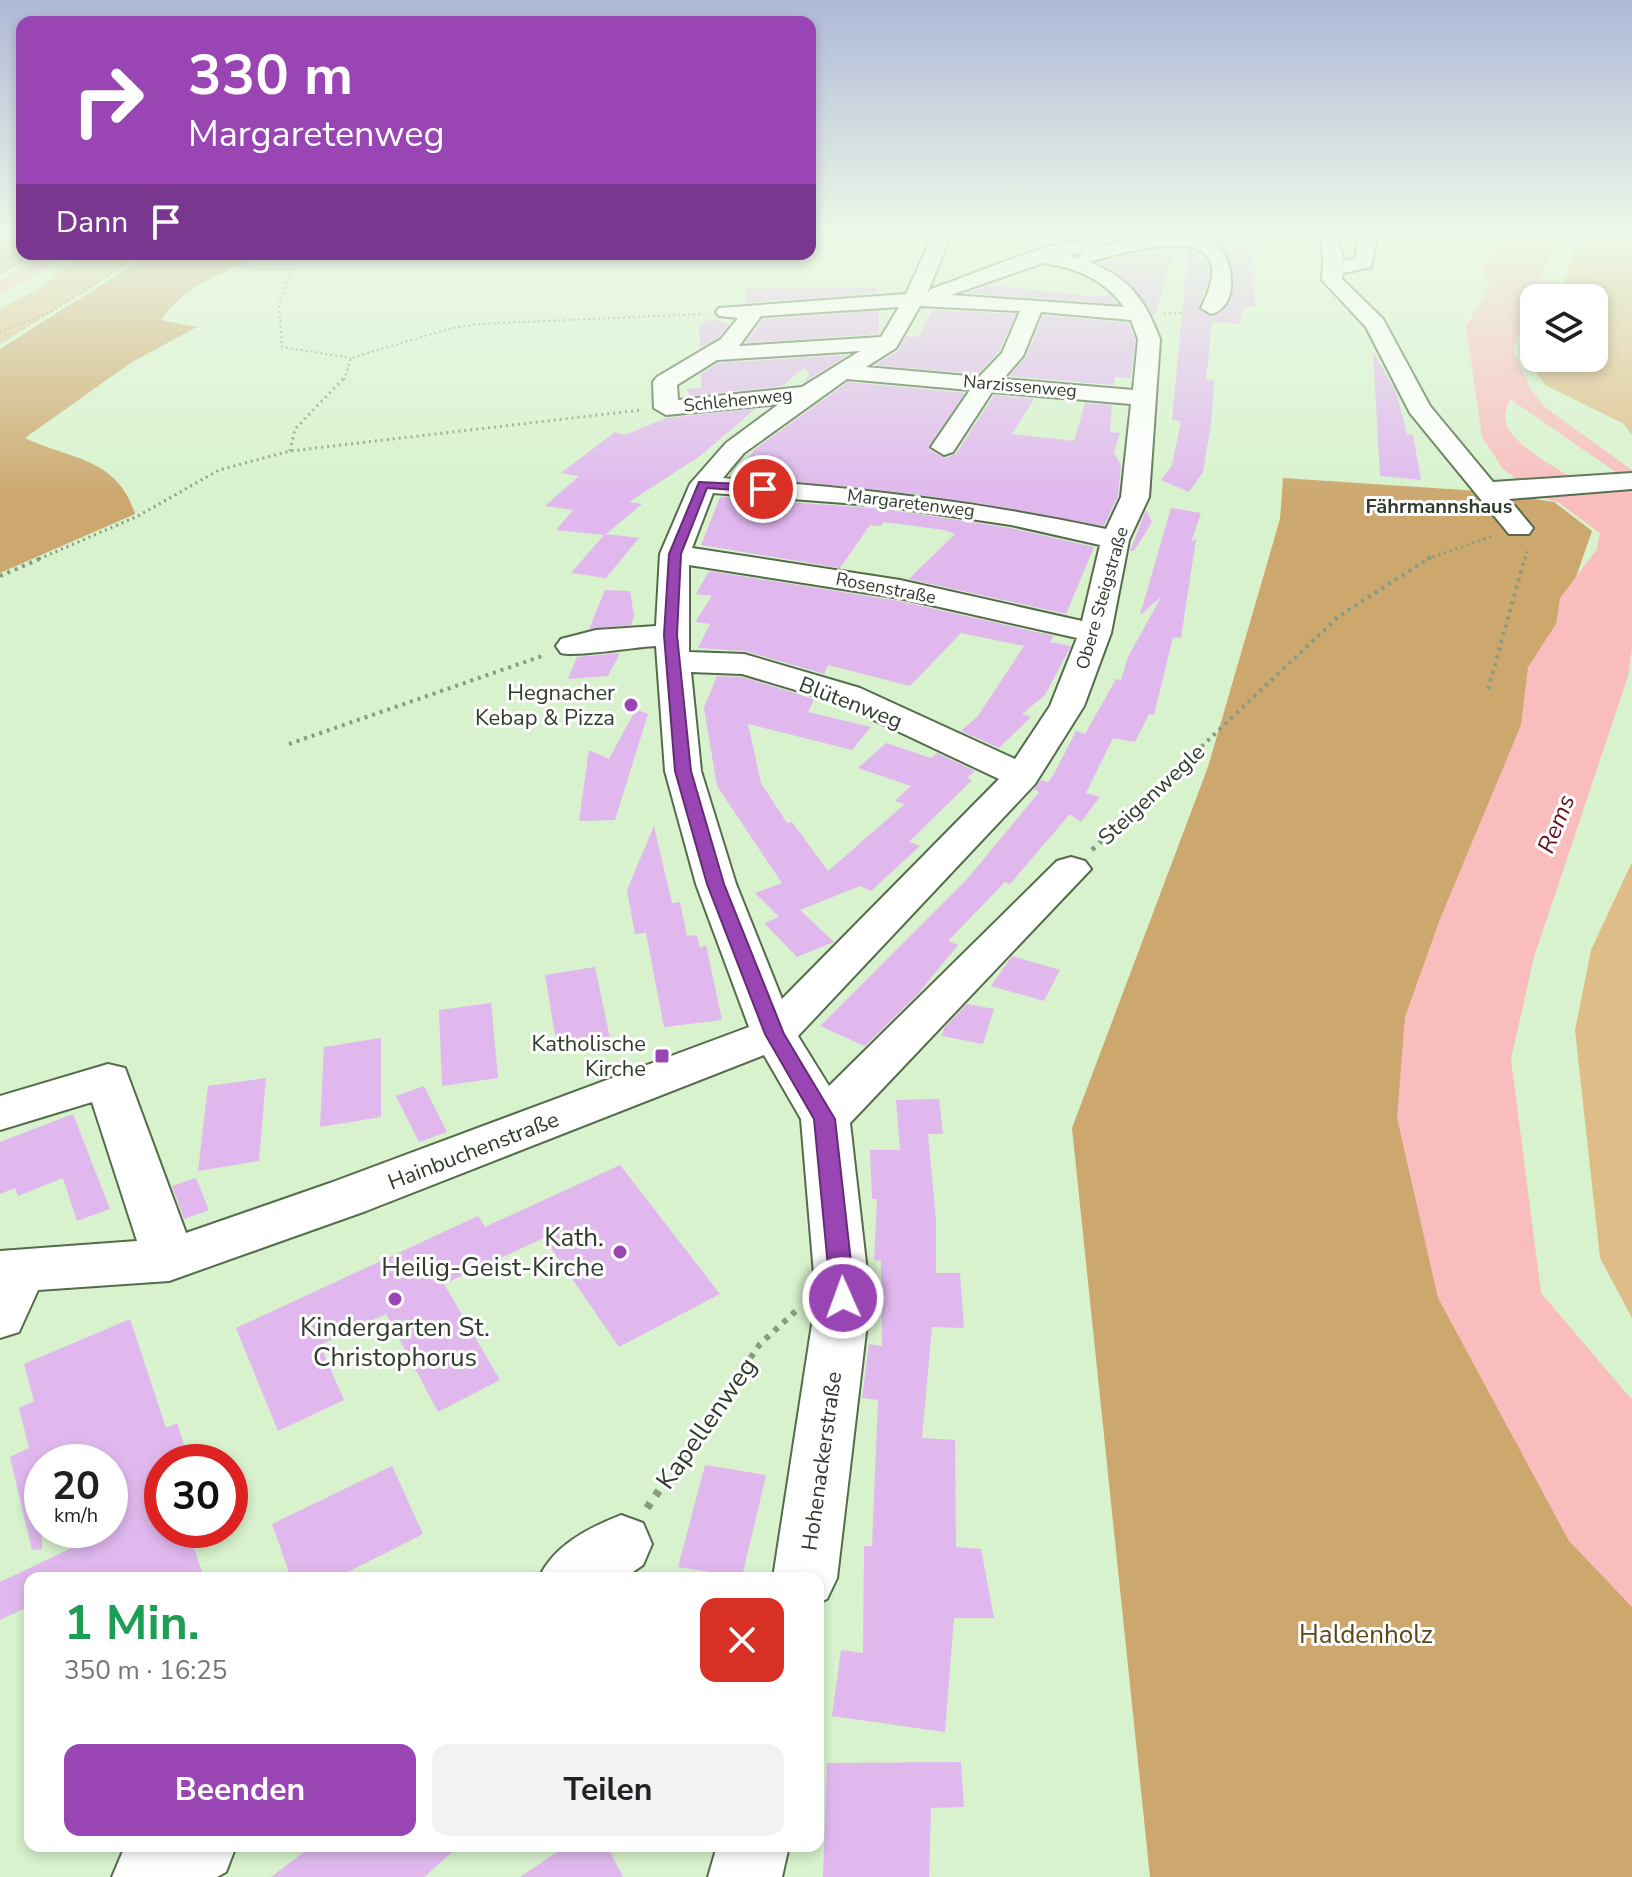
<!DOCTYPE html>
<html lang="de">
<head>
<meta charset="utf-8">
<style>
	:root { --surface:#fff; --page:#f2f2f2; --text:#202124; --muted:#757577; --accent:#9945b3 }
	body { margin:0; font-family:"Nunito Sans",sans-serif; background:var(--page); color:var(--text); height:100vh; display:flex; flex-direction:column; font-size:30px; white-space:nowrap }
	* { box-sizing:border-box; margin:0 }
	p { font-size:26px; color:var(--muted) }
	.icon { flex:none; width:44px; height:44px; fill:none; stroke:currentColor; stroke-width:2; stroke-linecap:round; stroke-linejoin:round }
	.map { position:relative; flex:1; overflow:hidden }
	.drawer { position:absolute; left:24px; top:1572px; width:800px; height:280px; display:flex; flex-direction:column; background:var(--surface); border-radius:16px; box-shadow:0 4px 12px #0003 }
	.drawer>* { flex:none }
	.hud { position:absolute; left:16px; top:16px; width:800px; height:244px; border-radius:16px; box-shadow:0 4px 12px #0003; background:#9945b3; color:#fff; overflow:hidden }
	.tools { position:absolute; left:1520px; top:284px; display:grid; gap:16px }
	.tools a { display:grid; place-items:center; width:88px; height:88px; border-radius:16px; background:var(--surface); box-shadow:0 4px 12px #0003; font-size:40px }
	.speed { position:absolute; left:24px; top:1444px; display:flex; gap:16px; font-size:40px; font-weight:700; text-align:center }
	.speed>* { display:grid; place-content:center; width:104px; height:104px; border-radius:50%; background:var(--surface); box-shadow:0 4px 12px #0003; line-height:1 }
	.speed small { font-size:20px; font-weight:400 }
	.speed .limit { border:12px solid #d22; background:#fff; color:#111 }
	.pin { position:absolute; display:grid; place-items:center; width:68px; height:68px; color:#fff; margin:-34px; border:4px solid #fff; border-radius:50%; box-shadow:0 2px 8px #0007 }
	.me { position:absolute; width:88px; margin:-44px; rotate:358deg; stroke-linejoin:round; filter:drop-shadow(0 0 6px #0008) }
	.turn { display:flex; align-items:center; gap:28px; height:168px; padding:0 40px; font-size:36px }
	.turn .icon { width:104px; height:104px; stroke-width:2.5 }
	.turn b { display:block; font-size:56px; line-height:68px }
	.then { display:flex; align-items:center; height:76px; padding:0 40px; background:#0003; gap:16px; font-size:30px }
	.round { display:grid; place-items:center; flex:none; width:84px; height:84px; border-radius:16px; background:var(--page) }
	.summary { display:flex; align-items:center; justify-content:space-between; height:136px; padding:0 40px }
	h1 { font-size:48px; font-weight:700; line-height:60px; color:#1e9e55 }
	.cta { display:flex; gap:16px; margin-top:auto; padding:16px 40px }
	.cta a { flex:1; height:92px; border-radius:16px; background:var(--accent); color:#fff; font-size:32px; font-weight:700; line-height:92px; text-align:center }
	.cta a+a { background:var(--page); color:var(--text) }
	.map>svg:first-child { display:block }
</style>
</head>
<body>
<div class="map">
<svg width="1632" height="1877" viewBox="0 0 1632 1877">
	<rect width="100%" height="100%" fill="#d7f2cd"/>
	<g fill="#dfbd89">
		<path d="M1575 237H1632V435L1624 424 1545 385 1535 370 1541 358H1594V298H1560L1572 259Z"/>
		<path d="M82 254H145L0 344V309L40 288Z"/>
		<path d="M1632 862V1318L1600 1258 1575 1030 1591 950Z"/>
	</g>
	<g fill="#cca76e">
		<path d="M0 237H22V254H38L0 275Z"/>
		<path d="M150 254H260C221 277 190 280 161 320L197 327 132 362 25 438C71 460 117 457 135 514L0 573V349Z"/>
		<path d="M1283 478 1479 491 1554 502 1592 531 1551 649 1420 1085 1632 1589V1877H1150L1072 1128 1208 767 1280 519Z"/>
	</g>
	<g fill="#f9bdbe" fill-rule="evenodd">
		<path d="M1510 237H1551L1553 249 1513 351 1533 393 1546 408 1632 470V647L1628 676 1534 957 1511 1059 1541 1293 1632 1400V1607L1569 1541 1438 1298 1397 1118 1405 1017 1440 919 1521 725 1528 667 1556 624 1560 598 1597 549 1600 533 1559 503 1538 496 1503 469 1482 437 1466 326 1490 286 1481 265ZM1510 399 1623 477 1590 488C1567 473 1507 446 1505 417 1505 412 1509 404 1510 399Z"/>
		<path d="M44 254H67L0 296V280Z"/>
	</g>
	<g fill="#e0b8ee">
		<path d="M1241 238 1252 249 1256 275H1251L1256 307 1245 306 1240 324 1212 322 1206 380 1214 381 1211 424 1203 472 1189 492 1161 480 1172 465 1181 421 1172 420 1188 250 1196 252 1207 261 1208 278 1198 309 1212 317 1224 310 1234 287 1230 260 1214 240Z"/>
		<path d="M1139 253 1173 254 1154 318 1137 291 1103 265V261Z"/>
		<path d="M988 285 1088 296H1108V293L1117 304 967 293Z"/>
		<path d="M877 288V293L746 303 745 289Z"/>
		<path d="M933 310 1016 314 999 351 978 374 875 365 898 351 906 336 918 337Z"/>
		<path d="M879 311V334L745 343 763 319Z"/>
		<path d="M1043 315 1129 323 1135 339 1131 378 1115 377 1114 385 1009 376 1026 357Z"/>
		<path d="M712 319 729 324 719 337 700 348 699 324Z"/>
		<path d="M1373 352 1396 392 1407 434 1413 435 1421 480 1380 476Z"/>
		<path d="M848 355 804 382 810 374 804 368 782 386 690 396 687 389 701 388V374L718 363Z"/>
		<path d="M848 382 965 393 929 445V450L945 458 956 454 994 395 1034 399 1012 434 1074 441 1085 403 1112 405 1110 432 1120 433 1114 452 1121 465 1118 496 1104 526 916 494 735 476 755 449Z"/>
		<path d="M755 409 700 456 629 502 642 504 606 534 639 538 606 578 571 573 604 535 556 530 573 510 545 506 579 476 561 473 615 432 625 435 666 418Z"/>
		<path d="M720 497 884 509 1010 528 1094 547 1066 614 909 579 955 534 944 530 884 522 880 526 870 525 840 568 701 545Z"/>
		<path d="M1171 508 1201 513 1191 542 1196 539 1181 638 1173 637 1154 715 1149 714 1135 742 1113 738 1086 793 1100 797 1081 822 1070 814 1010 884 1005 882 948 941 958 945 917 995 865 1046 820 1026 969 877 1039 792 1034 789 1041 780 1048 782 1054 774 1076 731 1085 734 1116 679 1121 680 1128 657 1161 597 1140 615Z"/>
		<path d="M1146 510 1152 522 1134 551H1130Z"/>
		<path d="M709 571 899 601 1054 636 1050 642 1071 646 1045 695 1022 714 1031 717 999 748 961 731 978 716 1024 646 961 633 910 686 828 665 824 674 745 651 698 648 710 624 695 622 712 596 696 594Z"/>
		<path d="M605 590 630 591 634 616 631 625 589 629Z"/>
		<path d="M620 653 608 676 568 679 577 657Z"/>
		<path d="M717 676 742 677 814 699 808 712 871 727 852 750 748 724 761 783 787 823 792 822 828 871 905 804 895 801 911 786 858 768 886 743 931 758 937 753 975 771 967 778 972 780 909 842 920 846 871 891 860 886 800 910 834 942 797 957 764 923 779 917 755 893 782 883 717 786 704 708Z"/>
		<path d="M636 709 648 714 615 820 579 821 589 750 609 759Z"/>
		<path d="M654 826 672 903 680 902 687 936 697 935 700 948 706 945 722 1020 664 1027 646 933 635 934 627 890Z"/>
		<path d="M1012 956 1060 970 1044 1001 991 986Z"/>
		<path d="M595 967 610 1038 557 1047 545 975Z"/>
		<path d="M491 1003 498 1078 442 1086 439 1010Z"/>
		<path d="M967 1004 994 1009 983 1044 942 1036 944 1028Z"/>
		<path d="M381 1038V1117L320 1127 324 1047Z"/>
		<path d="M266 1078 259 1161 198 1171 208 1086Z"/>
		<path d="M424 1086 447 1132 419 1142 396 1096Z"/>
		<path d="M939 1099 943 1134H928L936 1220V1273H960L964 1328 932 1327 922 1438 955 1440 956 1547 981 1549 994 1618H954L945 1732 832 1716 841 1650 863 1653 864 1546H872L878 1400 862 1398 869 1344 882 1346 881 1261 874 1260 877 1199H872L870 1150H900L896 1100Z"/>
		<path d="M73 1114 110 1209 77 1221 63 1178 18 1196 15 1188 0 1194V1142Z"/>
		<path d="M620 1165 720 1294 619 1347 544 1238 444 1284 500 1380 438 1412 386 1314 320 1345 344 1400 278 1431 236 1328 478 1216 485 1227Z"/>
		<path d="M196 1178 209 1210 184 1219 172 1186Z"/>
		<path d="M130 1319 166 1428 177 1423 187 1454 162 1462V1530H188L204 1578H30V1606L0 1620V1582L110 1530V1462H42V1549L32 1550 10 1457 29 1448 19 1408 34 1401 24 1364Z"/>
		<path d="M705 1465 766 1475 742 1577 678 1567Z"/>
		<path d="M392 1466 423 1534 336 1578H291L272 1524Z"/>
		<path d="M961 1762 964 1807 931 1808 929 1877H823L827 1763Z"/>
		<path d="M312 1846H459L424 1877H271Z"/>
		<path d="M566 1846H607L623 1877H520Z"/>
	</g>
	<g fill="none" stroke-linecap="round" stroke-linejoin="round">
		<defs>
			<g id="minor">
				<path d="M932 237H950L927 294 931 289C988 269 1066 232 1125 237L1093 249C1127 240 1164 230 1200 237 1234 242 1244 306 1211 314L1201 308C1248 215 1133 250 1089 262 1132 279 1145 301 1160 339L1149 497 1129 540 1111 633 1084 706 1035 784 798 1036 829 1086 1057 861 1071 857 1085 861 1091 869 850 1123 870 1298 837 1578 827 1599 818 1603V1578H773L816 1298 801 1119 764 1055 366 1211 169 1281 38 1290 19 1332 0 1338V1251L137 1241 92 1102 0 1130V1096L108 1064 125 1068 186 1233 330 1183 749 1027 696 884 665 771 656 646C634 647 577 657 561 653L556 646 561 639 596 630 656 626 660 554 690 484 726 443 779 404 666 415 654 408 653 382 657 377 721 339 738 318 719 316 716 312 719 308 906 294ZM1081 252V259L1068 256ZM1043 263C1077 268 1104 279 1124 307L951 295ZM920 306 1020 311 1002 353 979 377 866 367 896 348ZM899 307 881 337 739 346 761 316ZM1041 312 1131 320 1138 339 1133 390 1003 379 1023 356ZM860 351 802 387 678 400 677 385 717 360ZM847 379 970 390 931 447 944 455 953 452 992 392 1131 404 1121 497 1106 529C975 501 856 488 723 478L744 453ZM713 493 884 506 1011 525 1100 545 1082 621 900 580 692 548ZM689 565 900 598 1077 638 1050 706 1015 759 860 688 744 654 689 652ZM691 672 742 674 836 702 999 779 782 999 736 884 701 771Z"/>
				<path d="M1319 237H1337L1344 261 1355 259 1359 237H1377L1371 267 1343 273 1342 279 1383 319 1430 406 1493 482 1632 473V489L1509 499 1533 528 1529 534H1509L1410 413 1366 327 1322 280C1323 264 1325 254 1319 237Z"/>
				<path d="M621 1515 643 1523 652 1544 643 1565 624 1578H539C553 1546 588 1528 621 1515Z"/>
				<path d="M131 1846H236L226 1872 217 1877H112L123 1851Z"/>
				<path d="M717 1846H789L782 1877H708Z"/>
			</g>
		</defs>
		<use href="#minor" stroke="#546c4b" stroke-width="4"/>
		<g stroke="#889b81" stroke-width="2" stroke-dasharray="2 3" stroke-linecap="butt">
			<path d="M239 254 242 268 294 270"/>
			<path d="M297 254 279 305 282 347 351 358"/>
			<path d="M0 265 24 254"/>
			<path d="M1164 314 1186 312"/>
			<path d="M0 332 51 312 142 254"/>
			<path d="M344 380 351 358 452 328 478 324 702 314"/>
		</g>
		<g stroke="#889b81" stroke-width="3" stroke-dasharray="2 4" stroke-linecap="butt">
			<path d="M290 451 295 429 344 378"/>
			<path d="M39 559 138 516 219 470 290 451 641 410"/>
			<path d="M1427 559 1492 536"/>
			<path d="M1525 559 1528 548"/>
		</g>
		<g stroke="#889b81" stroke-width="4" stroke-dasharray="3 5" stroke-linecap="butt">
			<path d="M0 576 44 557"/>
			<path d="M1488 689 1525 557"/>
			<path d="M289 744 545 655"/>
			<path d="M1161 785 1339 616 1431 557"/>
		</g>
		<path stroke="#889b81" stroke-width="5" stroke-dasharray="4 6" stroke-linecap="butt" d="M1092 850 1163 783"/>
		<path stroke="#889b81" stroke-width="6" stroke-dasharray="5 7" stroke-linecap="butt" d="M703 1427 760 1344 798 1309"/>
		<path stroke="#889b81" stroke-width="8" stroke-dasharray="6 9" stroke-linecap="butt" d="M647 1508 704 1425"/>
		<use href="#minor" fill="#fff" fill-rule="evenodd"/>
	</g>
	<linearGradient id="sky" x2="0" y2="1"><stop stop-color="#afb8d7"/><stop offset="0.47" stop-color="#edf9e8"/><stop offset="1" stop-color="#edf9e8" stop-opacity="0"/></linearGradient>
	<rect width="1632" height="499" fill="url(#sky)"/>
	<path fill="#9945b3" stroke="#632d74" stroke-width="2" d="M699 482 763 485 769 489 763 492 707 488 681 554 677 635 691 771 724 884 784 1034 835 1119 855 1298 851 1305H835L831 1298 814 1119 765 1034 707 884 675 771 664 635 669 554Z"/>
	<g fill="#9945b3" stroke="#fff" stroke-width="3">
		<circle cx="631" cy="705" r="8"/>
		<rect x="654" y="1048" width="16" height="16" rx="4"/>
		<circle cx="620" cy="1252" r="8"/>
		<circle cx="395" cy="1299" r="8"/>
	</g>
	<g text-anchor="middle" stroke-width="6" stroke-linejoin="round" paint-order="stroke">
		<g font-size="18" fill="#313c2d" stroke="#fff">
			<text transform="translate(1020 386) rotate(5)" y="6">Narzissenweg</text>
			<text transform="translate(738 400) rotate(-6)" y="6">Schlehenweg</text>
			<text transform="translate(911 503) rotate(7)" y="6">Margaretenweg</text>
			<text transform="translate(886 588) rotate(11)" y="6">Rosenstraße</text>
			<text transform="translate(1102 598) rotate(-74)" y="6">Obere Steigstraße</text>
		</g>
		<g font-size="20" font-weight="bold" fill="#313c2d" stroke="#fff">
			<text x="1439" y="513">Fährmannshaus</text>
		</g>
		<g font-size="22" fill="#313c2d" stroke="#fff" text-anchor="end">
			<text x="615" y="700">Hegnacher<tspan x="615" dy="25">Kebap &amp; Pizza</tspan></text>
			<text x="646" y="1051">Katholische<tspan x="646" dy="25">Kirche</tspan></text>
		</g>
		<g font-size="22" fill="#313c2d" stroke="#fff">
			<text transform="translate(851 702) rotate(21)" y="8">Blütenweg</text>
			<text transform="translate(1151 794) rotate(-43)" y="8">Steigenwegle</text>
			<text transform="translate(473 1150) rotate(-21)" y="8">Hainbuchenstraße</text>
			<text transform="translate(821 1461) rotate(-82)" y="8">Hohenackerstraße</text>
		</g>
		<g font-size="24" font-style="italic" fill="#65111f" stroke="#fff">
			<text transform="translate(1556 824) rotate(-68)" y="8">Rems</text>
		</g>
		<g font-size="26" fill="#313c2d" stroke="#fff" text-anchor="end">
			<text x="604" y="1246">Kath.<tspan x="604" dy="30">Heilig-Geist-Kirche</tspan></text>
			<text x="395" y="1336" text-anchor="middle">Kindergarten St.<tspan x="395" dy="30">Christophorus</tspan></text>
		</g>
		<g font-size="26" fill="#313c2d" stroke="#fff">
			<text transform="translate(706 1423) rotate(-55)" y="9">Kapellenweg</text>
		</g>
		<g font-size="26" fill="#5f4518" stroke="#fff">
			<text x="1366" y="1643">Haldenholz</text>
		</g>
	</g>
</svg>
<div class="tools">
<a><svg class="icon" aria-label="layers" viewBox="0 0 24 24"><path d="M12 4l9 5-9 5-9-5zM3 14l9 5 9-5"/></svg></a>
</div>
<div class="speed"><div>20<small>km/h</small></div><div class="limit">30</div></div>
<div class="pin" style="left:763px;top:489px;background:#d93025"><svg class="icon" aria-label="arrive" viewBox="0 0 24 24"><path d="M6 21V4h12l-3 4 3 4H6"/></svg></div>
<svg class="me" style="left:843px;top:1298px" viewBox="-20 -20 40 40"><circle r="17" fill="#9945b3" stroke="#fff" stroke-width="3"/><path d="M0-11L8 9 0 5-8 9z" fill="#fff"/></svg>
<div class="hud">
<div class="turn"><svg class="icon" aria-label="right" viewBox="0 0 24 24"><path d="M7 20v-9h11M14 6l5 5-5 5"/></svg><div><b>330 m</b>Margaretenweg</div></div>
<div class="then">Dann<svg class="icon" aria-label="arrive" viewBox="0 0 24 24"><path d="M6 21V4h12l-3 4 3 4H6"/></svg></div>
</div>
<section class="drawer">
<div class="summary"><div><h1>1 Min.</h1><p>350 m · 16:25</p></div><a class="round" style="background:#d93025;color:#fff"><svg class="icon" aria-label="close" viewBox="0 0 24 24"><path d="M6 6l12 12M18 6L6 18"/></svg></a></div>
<div class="cta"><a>Beenden</a><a>Teilen</a></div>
</section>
</div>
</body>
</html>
